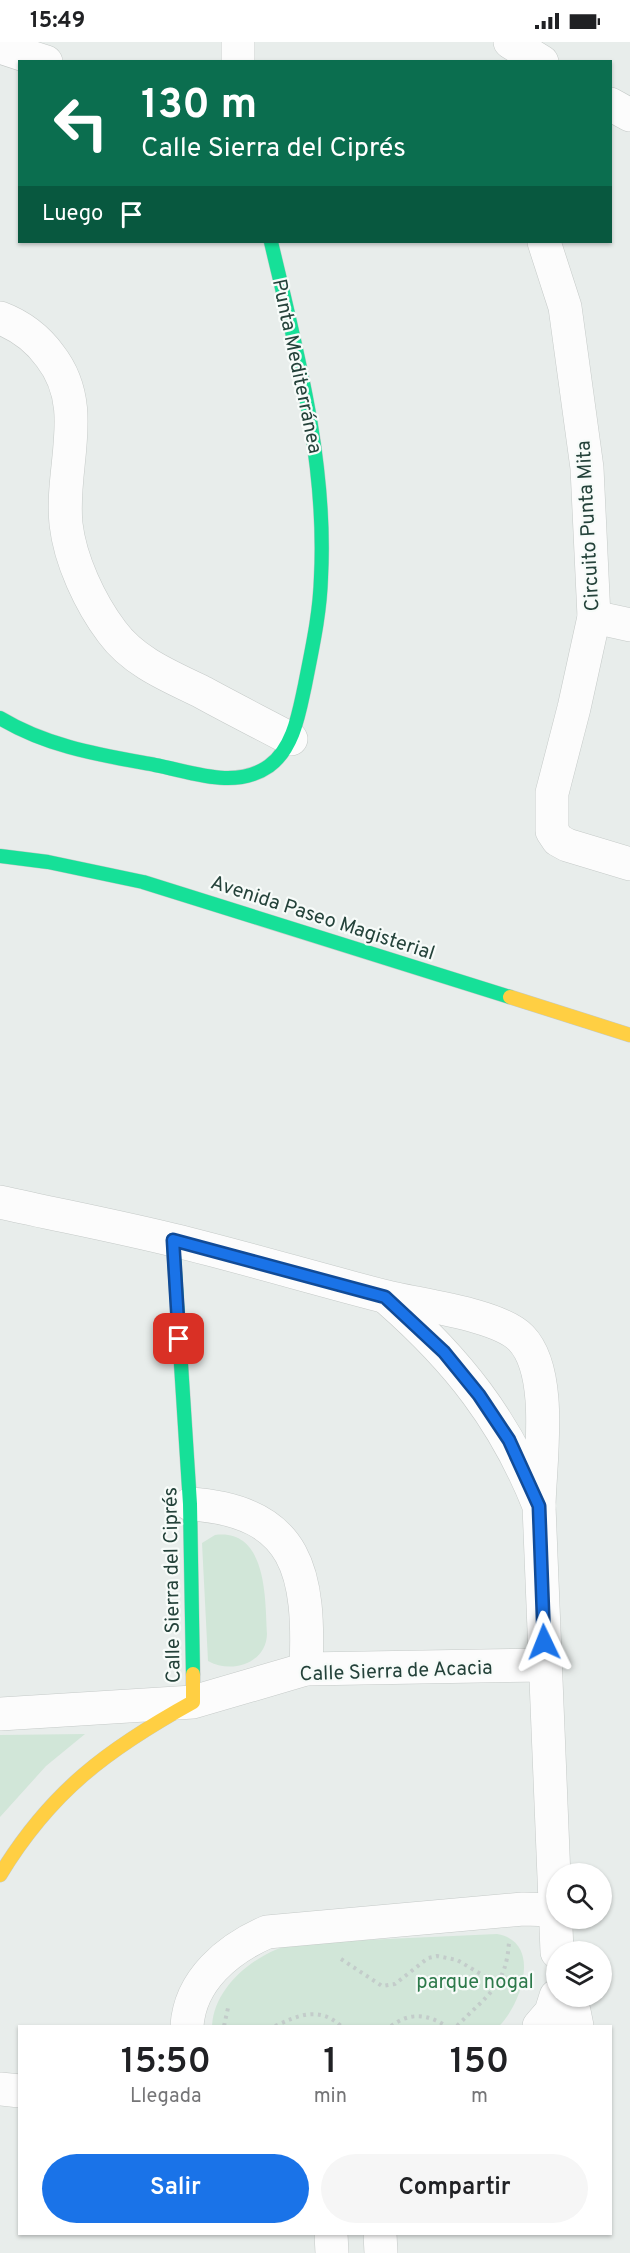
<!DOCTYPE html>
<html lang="es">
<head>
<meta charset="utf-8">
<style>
	:root { --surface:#fff; --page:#f6f6f6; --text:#202124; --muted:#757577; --accent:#1a73e8 }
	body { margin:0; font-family:Overpass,sans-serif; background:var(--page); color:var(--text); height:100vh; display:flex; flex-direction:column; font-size:22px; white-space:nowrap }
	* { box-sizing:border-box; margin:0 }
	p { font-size:20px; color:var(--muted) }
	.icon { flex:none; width:33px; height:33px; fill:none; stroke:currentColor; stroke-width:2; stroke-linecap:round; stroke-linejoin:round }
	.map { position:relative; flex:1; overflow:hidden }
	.panel { position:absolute; left:18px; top:1983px; width:594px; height:210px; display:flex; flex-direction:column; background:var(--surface); border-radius:0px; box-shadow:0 2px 4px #0004 }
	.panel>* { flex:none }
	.hud { position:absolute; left:18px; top:18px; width:594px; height:183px; border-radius:0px; box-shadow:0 2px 4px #0004; background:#0b6e4f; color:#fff; overflow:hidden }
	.tools { position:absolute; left:546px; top:1821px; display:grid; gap:12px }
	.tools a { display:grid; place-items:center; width:66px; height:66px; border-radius:50%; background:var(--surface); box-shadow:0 2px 4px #0004; font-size:30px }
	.pin { position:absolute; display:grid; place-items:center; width:51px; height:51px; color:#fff; margin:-26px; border-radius:12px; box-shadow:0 3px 9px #0006 }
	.me { position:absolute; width:66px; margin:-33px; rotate:358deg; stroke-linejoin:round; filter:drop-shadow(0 0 4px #0008) }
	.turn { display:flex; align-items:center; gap:21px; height:126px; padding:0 24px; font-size:27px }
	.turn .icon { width:78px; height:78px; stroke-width:2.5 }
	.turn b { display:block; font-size:42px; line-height:51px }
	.then { display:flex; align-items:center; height:57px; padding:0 24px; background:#0003; gap:12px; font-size:22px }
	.eta { display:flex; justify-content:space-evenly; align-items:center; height:102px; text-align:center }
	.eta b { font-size:36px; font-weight:600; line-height:42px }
	.cta { display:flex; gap:12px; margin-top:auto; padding:12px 24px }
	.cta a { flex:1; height:69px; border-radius:36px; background:var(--accent); color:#fff; font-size:24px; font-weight:600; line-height:69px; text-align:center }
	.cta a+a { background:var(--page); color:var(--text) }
	.status { display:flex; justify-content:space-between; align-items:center; height:42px; padding:0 30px; background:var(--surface); direction:ltr }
	.status svg { height:16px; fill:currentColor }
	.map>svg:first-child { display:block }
</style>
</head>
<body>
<div class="status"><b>15:49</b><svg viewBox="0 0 49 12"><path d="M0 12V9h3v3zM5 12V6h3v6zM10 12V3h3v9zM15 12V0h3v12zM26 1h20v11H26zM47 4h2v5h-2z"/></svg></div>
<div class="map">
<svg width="630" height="2211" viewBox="0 0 630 2211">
	<rect width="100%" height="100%" fill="#e8edeb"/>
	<g fill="#d1e6d8">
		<path d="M215 1493C268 1486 265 1559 267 1592 266 1622 231 1632 208 1619L202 1501Z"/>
		<path d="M85 1692 46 1724 0 1775V1693Z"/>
		<path d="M497 1892C543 1900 521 1963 499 1984H212C214 1942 261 1907 299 1901Z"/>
	</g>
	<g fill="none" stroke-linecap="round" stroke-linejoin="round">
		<defs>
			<g id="street">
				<path d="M238 0V20"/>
				<path d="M510 0 542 20"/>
				<path d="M0 5 46 20"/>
				<path d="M610 62 630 73"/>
				<path d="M544 200 565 265 587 426 594 575 574 666 552 751V789L558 798 567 803 630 822"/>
				<path d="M0 276C21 284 37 296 50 314 90 365 60 423 66 482 70 518 90 561 112 590 134 620 169 634 202 650 231 666 261 681 291 697"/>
				<path d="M594 575 630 583"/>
				<path d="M0 1160C58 1173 116 1184 173 1198 243 1215 313 1236 383 1254 418 1263 498 1272 521 1296 554 1330 540 1418 539 1464"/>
				<path d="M389 1258C457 1318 505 1378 539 1464L557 1910"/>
				<path d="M190 1462C300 1469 310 1533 306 1627"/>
				<path d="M0 1672 193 1660 306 1627 545 1623"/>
				<path d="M563 1954 574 1969 577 1984"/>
				<path d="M187 1984C190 1938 228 1907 267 1890L523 1867 555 1868"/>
				<path d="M539 1984 551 1970 556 1954"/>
				<path d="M0 2047 20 2049"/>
				<path d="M331 2192 332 2211"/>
				<path d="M380 2192 381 2211"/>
			</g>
			<g id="fast">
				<path d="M0 676C48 705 101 713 155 723 192 730 235 748 269 724 294 706 299 670 305 643 312 607 320 572 321 535 327 421 297 310 271 200"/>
				<path d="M0 814 48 820 143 840 510 955"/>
				<path d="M173 1198 190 1462 193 1632"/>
			</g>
			<g id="slow">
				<path d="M510 955 630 993"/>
				<path d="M0 1833C51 1749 108 1707 193 1660V1632"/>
			</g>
		</defs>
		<use href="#street" stroke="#c5cac8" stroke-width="34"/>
		<use href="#fast" stroke="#c3cbc8" stroke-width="15"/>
		<use href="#slow" stroke="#c3cbc8" stroke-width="15"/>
		<g stroke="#c3ccca" stroke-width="4" stroke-dasharray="3 4.5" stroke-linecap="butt">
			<path d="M341 1917 382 1944 395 1942 428 1916 437 1914 457 1918 498 1942"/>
			<path d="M224 1984 228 1966"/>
			<path d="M275 1984C299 1973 319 1964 341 1984"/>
			<path d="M391 1984C410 1970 427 1972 446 1984"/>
			<path d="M457 1984C486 1954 507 1944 509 1899"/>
		</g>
		<use href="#street" stroke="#fcfcfc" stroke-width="33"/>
		<use href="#fast" stroke="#16e098" stroke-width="14"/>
		<use href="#slow" stroke="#ffcf43" stroke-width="14"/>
	</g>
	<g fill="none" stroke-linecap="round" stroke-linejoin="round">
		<defs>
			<path id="route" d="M179 1297 173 1198 385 1255 444 1310 479 1353 509 1398 539 1464 544 1600"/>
		</defs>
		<use href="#route" stroke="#114b97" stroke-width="15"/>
		<use href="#route" stroke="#1a73e8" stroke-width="10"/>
	</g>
	<g text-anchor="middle" stroke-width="4.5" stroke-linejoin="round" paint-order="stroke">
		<g font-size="20" fill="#24423a" stroke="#f7fbf9">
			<text transform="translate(298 324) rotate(78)" y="7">Punta Mediterránea</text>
			<text transform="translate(587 484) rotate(-93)" y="7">Circuito Punta Mita</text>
			<text transform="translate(323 875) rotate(18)" y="7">Avenida Paseo Magisterial</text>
			<text transform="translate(171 1543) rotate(-91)" y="7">Calle Sierra del Ciprés</text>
			<text transform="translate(396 1628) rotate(-2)" y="7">Calle Sierra de Acacia</text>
		</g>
		<g font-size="20" fill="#2d7a4b" stroke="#f7fbf9">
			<text x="475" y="1946">parque nogal</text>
		</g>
	</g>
</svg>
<div class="tools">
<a><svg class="icon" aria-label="search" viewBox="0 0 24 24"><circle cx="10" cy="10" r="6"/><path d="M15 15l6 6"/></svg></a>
<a><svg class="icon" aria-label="layers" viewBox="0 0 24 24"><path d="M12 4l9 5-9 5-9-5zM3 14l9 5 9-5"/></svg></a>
</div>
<div class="pin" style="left:179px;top:1297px;background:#d93025"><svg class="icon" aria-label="arrive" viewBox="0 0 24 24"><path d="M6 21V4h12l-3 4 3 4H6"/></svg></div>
<svg class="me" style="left:544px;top:1600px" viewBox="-20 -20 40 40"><path d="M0-17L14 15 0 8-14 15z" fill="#1a73e8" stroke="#fff" stroke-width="4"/></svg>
<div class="hud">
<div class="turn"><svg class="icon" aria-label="left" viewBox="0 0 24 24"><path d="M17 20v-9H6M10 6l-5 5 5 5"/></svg><div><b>130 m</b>Calle Sierra del Ciprés</div></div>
<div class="then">Luego<svg class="icon" aria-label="arrive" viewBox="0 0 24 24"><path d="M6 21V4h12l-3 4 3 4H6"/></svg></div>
</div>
<section class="panel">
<div class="eta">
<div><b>15:50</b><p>Llegada</p></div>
<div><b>1</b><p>min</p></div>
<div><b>150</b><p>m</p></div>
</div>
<div class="cta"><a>Salir</a><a>Compartir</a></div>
</section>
</div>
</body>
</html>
